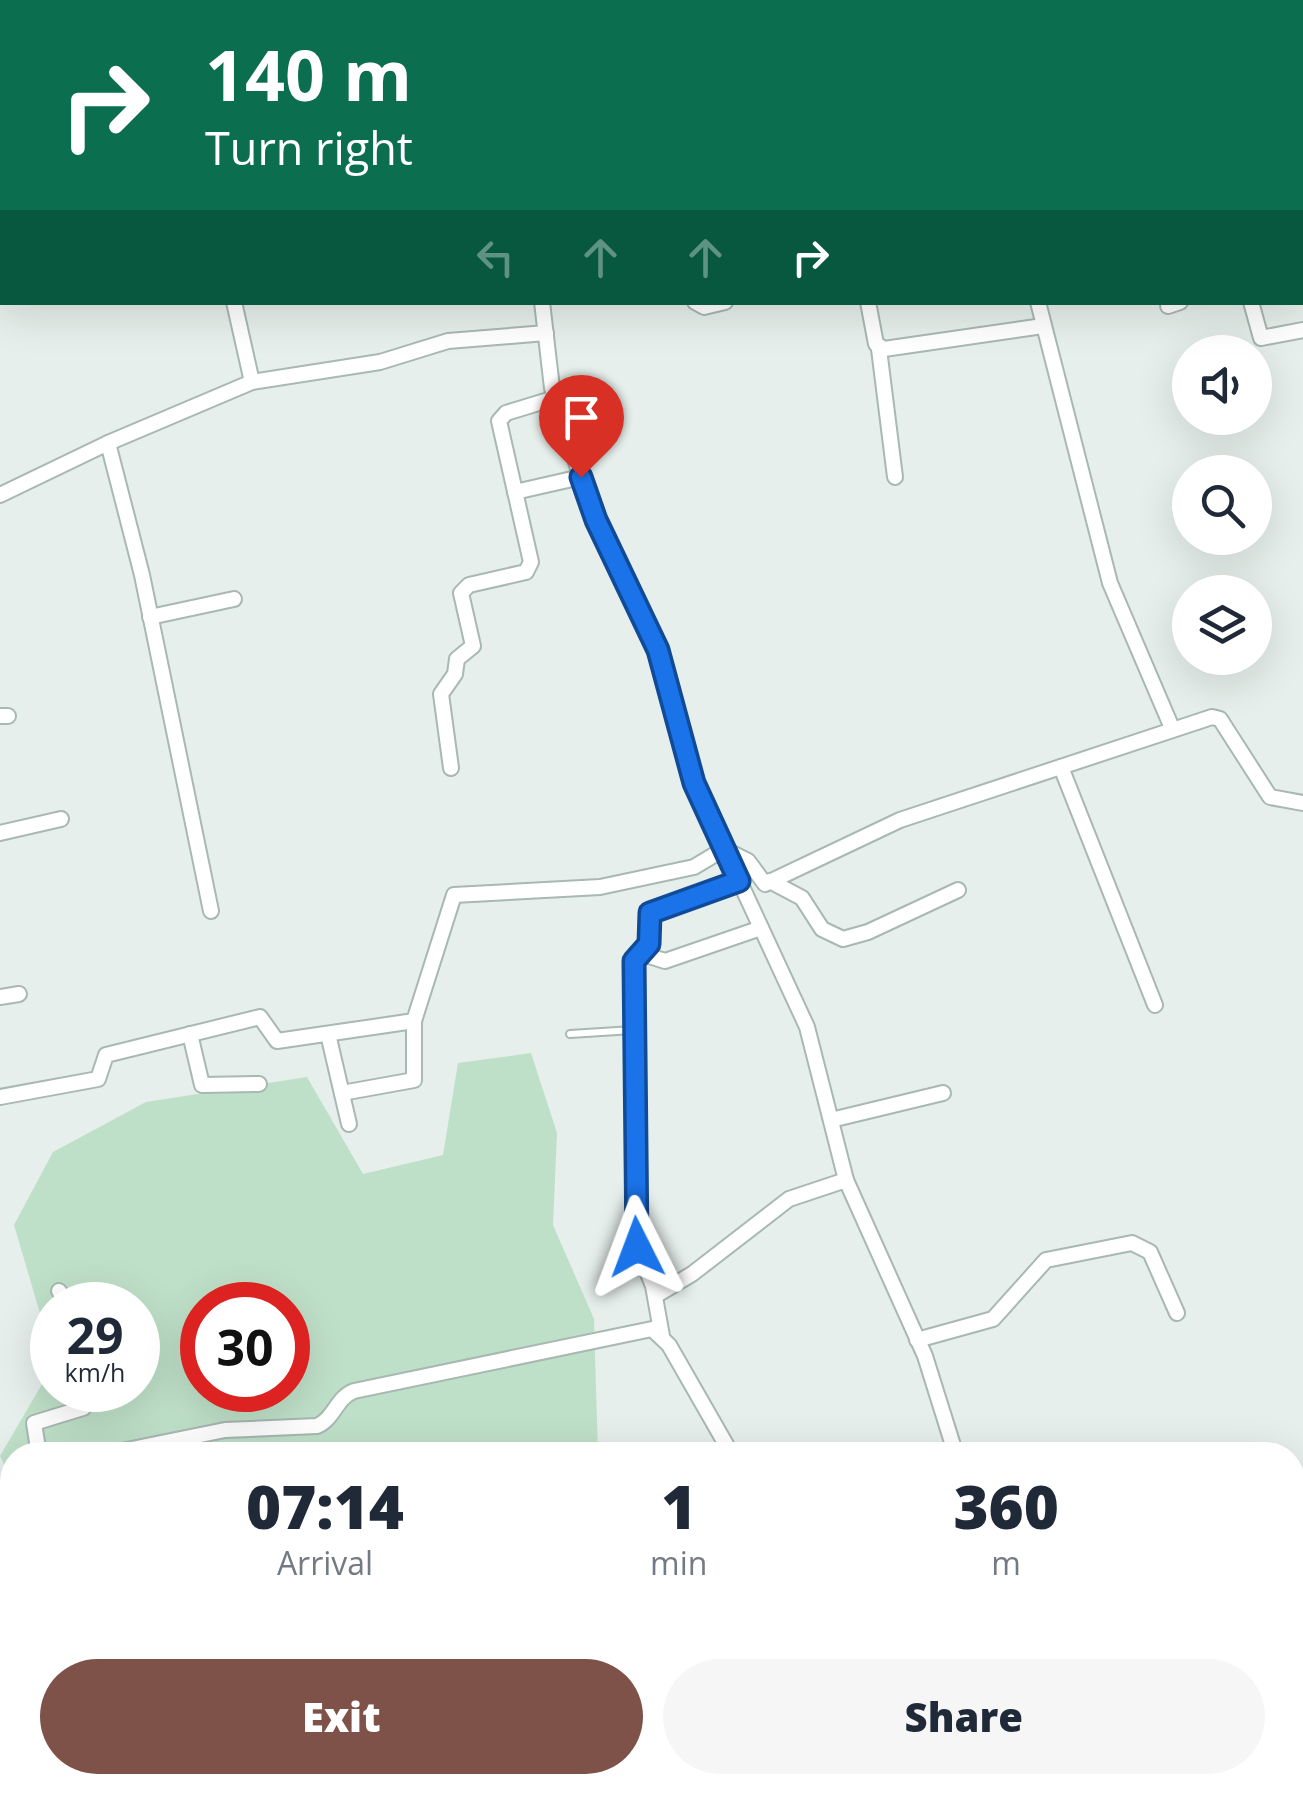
<!DOCTYPE html>
<html lang="en">
<head>
<meta charset="utf-8">
<style>
	:root { --surface:#fff; --page:#f6f6f7; --text:#1f2937; --muted:#747a83; --accent:#7f5249 }
	body { margin:0; font-family:"Open Sans",sans-serif; background:var(--page); color:var(--text); height:100vh; display:flex; flex-direction:column; font-size:38px; white-space:nowrap }
	* { box-sizing:border-box; margin:0 }
	p { font-size:32px; color:var(--muted) }
	.icon { flex:none; width:55px; height:55px; fill:none; stroke:currentColor; stroke-width:2; stroke-linecap:round; stroke-linejoin:round }
	.map { position:relative; flex:1; overflow:hidden }
	.side { position:absolute; left:0px; top:1442px; width:1305px; height:352px; display:flex; flex-direction:column; background:var(--surface); border-radius:40px 40px 0 0; box-shadow:0 10px 40px #0002 }
	.side>* { flex:none }
	.top-card { position:absolute; left:0px; top:0px; width:1305px; height:305px; box-shadow:0 10px 40px #0002; background:#0b6e4f; color:#fff; overflow:hidden }
	.buttons { position:absolute; left:1172px; top:335px; display:grid; gap:20px }
	.buttons a { display:grid; place-items:center; width:100px; height:100px; border-radius:50%; background:var(--surface); box-shadow:0 10px 40px #0002; font-size:50px }
	.speed { position:absolute; left:30px; top:1282px; display:flex; gap:20px; font-size:50px; font-weight:700; text-align:center }
	.speed>* { display:grid; place-content:center; width:130px; height:130px; border-radius:50%; background:var(--surface); box-shadow:0 10px 40px #0002; line-height:1 }
	.speed small { font-size:25px; font-weight:400 }
	.speed .limit { border:15px solid #d22; background:#fff; color:#111 }
	.pin { position:absolute; display:grid; place-items:center; width:85px; height:85px; color:#fff; margin:-102px -42px; border-radius:50% 50% 50% 0; rotate:-45deg; box-shadow:0 0 10px #0007 }
	.pin .icon { rotate:45deg }
	.me { position:absolute; width:110px; margin:-55px; rotate:357deg; stroke-linejoin:round; filter:drop-shadow(0 0 8px #0008) }
	.turn { display:flex; align-items:center; gap:35px; height:210px; padding:0 40px; font-size:45px }
	.turn .icon { width:130px; height:130px; stroke-width:2.5 }
	.turn b { display:block; font-size:70px; line-height:85px }
	.lanes { display:flex; align-items:center; height:95px; padding:0 40px; background:#0003; justify-content:center; gap:50px; direction:ltr }
	.lanes .off { opacity:.35 }
	.eta { display:flex; justify-content:space-evenly; align-items:center; height:170px; text-align:center }
	.eta b { font-size:60px; font-weight:800; line-height:70px }
	.button { display:flex; gap:20px; margin-top:auto; padding:20px 40px }
	.button a { flex:1; height:115px; border-radius:60px; background:var(--accent); color:#fff; font-size:40px; font-weight:800; line-height:115px; text-align:center }
	.button a+a { background:var(--page); color:var(--text) }
	.map>svg:first-child { display:block }
</style>
</head>
<body>
<div class="map">
<svg width="1303" height="1793" viewBox="0 0 1303 1793">
	<rect width="100%" height="100%" fill="#e6efeb"/>
	<g fill="#bfe0c8" fill-rule="evenodd">
		<path d="M531 1053 557 1133 553 1225 594 1319 598 1455H12V1481L0 1456 52 1367V1390H138V1305H52V1354L14 1225 53 1152 146 1102 307 1077 363 1174 443 1155 458 1063ZM202 1305H288V1390H202Z"/>
		<path d="M1293 1764 1303 1770V1793H244L247 1782H1292Z"/>
	</g>
	<g fill="none" stroke-linecap="round" stroke-linejoin="round">
		<defs>
			<path id="service" d="M570 1034 633 1030"/>
			<g id="minor">
				<path d="M164 0 165 2"/>
				<path d="M493 0 494 2"/>
				<path d="M618 0 619 2"/>
				<path d="M1150 0 1151 2"/>
				<path d="M1302 240 1303 242"/>
				<path d="M234 302 252 382"/>
				<path d="M542 302 552 388 595 521 658 650 694 783 807 1027 846 1180 925 1356 956 1455"/>
				<path d="M695 302 704 307 725 302"/>
				<path d="M868 302 876 344 884 349 1043 326"/>
				<path d="M1038 302 1110 583 1172 728"/>
				<path d="M1251 302 1261 338 1303 330"/>
				<path d="M1168 306 1180 302"/>
				<path d="M879 349 895 477"/>
				<path d="M108 443 142 575 211 911"/>
				<path d="M515 492 581 477"/>
				<path d="M0 495 108 443 252 382 380 362 448 341 546 333"/>
				<path d="M150 617 234 599"/>
				<path d="M0 716H8"/>
				<path d="M1061 767 1155 1005"/>
				<path d="M451 768 441 694 455 674 457 659 473 646 461 593 469 585 526 572 531 562 499 421 506 413 555 398"/>
				<path d="M0 833 61 819"/>
				<path d="M770 881 802 898 822 929 843 939 868 932 958 890"/>
				<path d="M640 953 665 961 761 928"/>
				<path d="M0 997 19 994"/>
				<path d="M190 1034 202 1085 259 1084"/>
				<path d="M328 1034 349 1124"/>
				<path d="M342 1093 414 1080V1021"/>
				<path d="M0 1097 98 1079 106 1055 260 1017 277 1041 414 1021 454 895 600 887 694 867 724 849 748 861 765 884 900 820 1212 717 1220 719 1270 797 1303 803"/>
				<path d="M831 1120 943 1093"/>
				<path d="M59 1291 68 1305"/>
				<path d="M655 1296 692 1274 789 1199 846 1180"/>
				<path d="M662 1336 653 1286 634 1238V961L649 944 651 913 739 881"/>
				<path d="M917 1340 993 1319 1046 1260 1132 1243 1150 1252 1177 1313"/>
				<path d="M39 1455 34 1423 83 1408 84 1390"/>
				<path d="M102 1455 225 1430 317 1426C334 1419 336 1398 354 1391L652 1329 669 1345 732 1455"/>
				<path d="M0 1496 12 1490"/>
				<path d="M0 1584 12 1615"/>
				<path d="M1292 1721 1303 1727"/>
				<path d="M0 1789 15 1790"/>
			</g>
		</defs>
		<use href="#service" stroke="#a8b8b2" stroke-width="10"/>
		<use href="#minor" stroke="#a8b8b2" stroke-width="18"/>
		<use href="#service" stroke="#fff" stroke-width="6"/>
		<use href="#minor" stroke="#fff" stroke-width="14"/>
	</g>
	<g fill="none" stroke-linecap="round" stroke-linejoin="round">
		<defs>
			<path id="route" d="M581 477 596 520 658 650 694 783 739 881 650 913 649 944 634 961 637 1247"/>
		</defs>
		<use href="#route" stroke="#114b97" stroke-width="25"/>
		<use href="#route" stroke="#1a73e8" stroke-width="18"/>
	</g>
</svg>
<div class="buttons">
<a><svg class="icon" aria-label="sound" viewBox="0 0 24 24"><path d="M4 9h4l5-4v14l-5-4H4zM17 9q2 3 0 6"/></svg></a>
<a><svg class="icon" aria-label="search" viewBox="0 0 24 24"><circle cx="10" cy="10" r="6"/><path d="M15 15l6 6"/></svg></a>
<a><svg class="icon" aria-label="layers" viewBox="0 0 24 24"><path d="M12 4l9 5-9 5-9-5zM3 14l9 5 9-5"/></svg></a>
</div>
<div class="speed"><div>29<small>km/h</small></div><div class="limit">30</div></div>
<div class="pin" style="left:581px;top:477px;background:#d93025"><svg class="icon" aria-label="arrive" viewBox="0 0 24 24"><path d="M6 21V4h12l-3 4 3 4H6"/></svg></div>
<svg class="me" style="left:637px;top:1247px" viewBox="-20 -20 40 40"><path d="M0-17L14 15 0 8-14 15z" fill="#1a73e8" stroke="#fff" stroke-width="4"/></svg>
<div class="top-card">
<div class="turn"><svg class="icon" aria-label="right" viewBox="0 0 24 24"><path d="M7 20v-9h11M14 6l5 5-5 5"/></svg><div><b>140 m</b>Turn right</div></div>
<div class="lanes"><svg class="icon off" aria-label="left" viewBox="0 0 24 24"><path d="M17 20v-9H6M10 6l-5 5 5 5"/></svg><svg class="icon off" aria-label="ahead" viewBox="0 0 24 24"><path d="M12 20V5M6 11l6-6 6 6"/></svg><svg class="icon off" aria-label="ahead" viewBox="0 0 24 24"><path d="M12 20V5M6 11l6-6 6 6"/></svg><svg class="icon" aria-label="right" viewBox="0 0 24 24"><path d="M7 20v-9h11M14 6l5 5-5 5"/></svg></div>
</div>
<section class="side">
<div class="eta">
<div><b>07:14</b><p>Arrival</p></div>
<div><b>1</b><p>min</p></div>
<div><b>360</b><p>m</p></div>
</div>
<div class="button"><a>Exit</a><a>Share</a></div>
</section>
</div>
</body>
</html>
